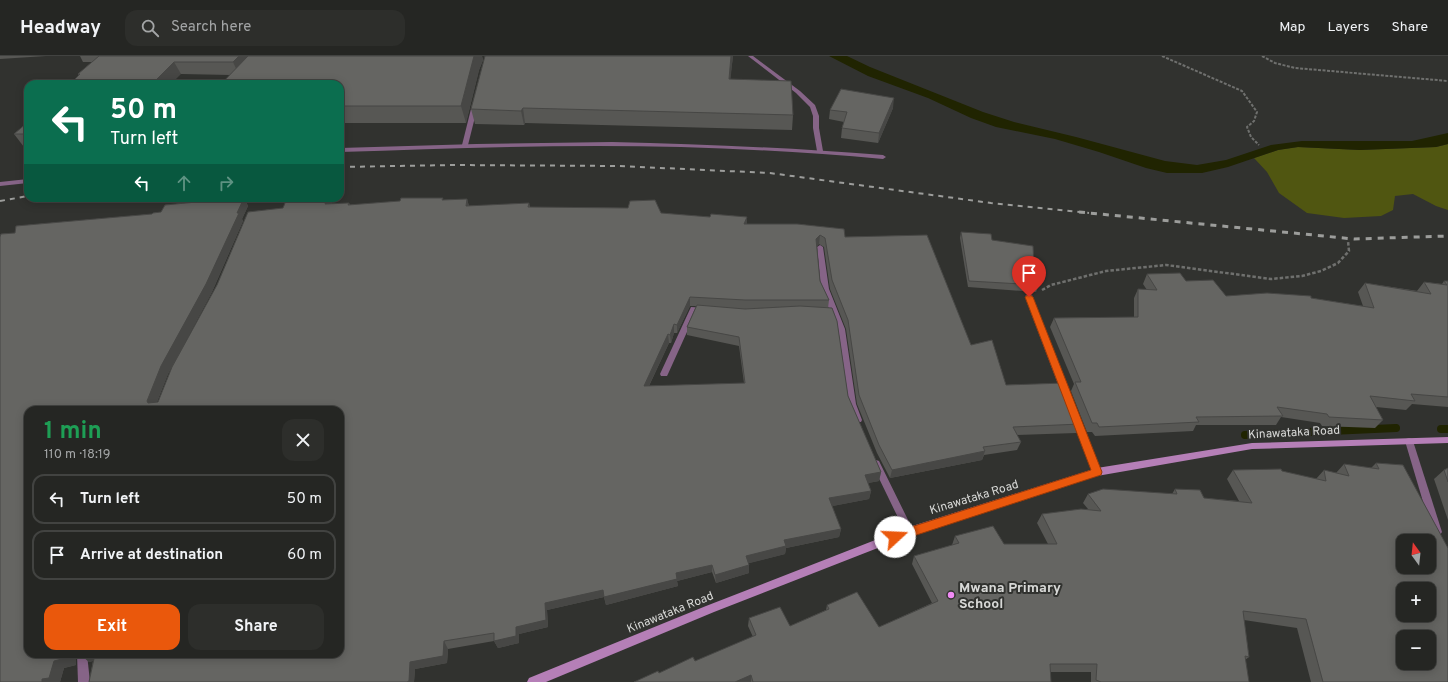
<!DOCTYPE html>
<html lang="en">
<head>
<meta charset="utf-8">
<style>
	:root { --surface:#252623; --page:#2d2e2b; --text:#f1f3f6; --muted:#a3a5a6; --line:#424341; --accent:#ea580c }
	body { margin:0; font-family:Overpass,sans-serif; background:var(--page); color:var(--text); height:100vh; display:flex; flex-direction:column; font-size:15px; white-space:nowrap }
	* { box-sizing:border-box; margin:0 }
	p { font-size:13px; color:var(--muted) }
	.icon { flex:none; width:22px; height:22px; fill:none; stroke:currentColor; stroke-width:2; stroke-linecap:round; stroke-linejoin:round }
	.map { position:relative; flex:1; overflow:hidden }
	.details { position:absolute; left:24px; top:350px; width:320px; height:252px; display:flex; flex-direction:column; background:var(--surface); border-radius:12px; box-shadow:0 2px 10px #0003,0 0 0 1px var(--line) }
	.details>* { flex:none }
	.banner { position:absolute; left:24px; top:24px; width:320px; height:122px; border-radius:12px; box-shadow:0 2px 10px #0003,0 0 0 1px var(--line); background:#0b6e4f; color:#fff; overflow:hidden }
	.needle { width:26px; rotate:345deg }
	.fabs { position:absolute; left:1396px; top:478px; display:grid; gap:8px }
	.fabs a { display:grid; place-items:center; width:40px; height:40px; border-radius:8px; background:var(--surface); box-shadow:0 2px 10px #0003,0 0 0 1px var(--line); font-size:20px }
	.pin { position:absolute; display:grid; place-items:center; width:34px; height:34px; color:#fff; margin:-41px -17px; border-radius:50% 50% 50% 0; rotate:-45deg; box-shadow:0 0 4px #0007 }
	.pin .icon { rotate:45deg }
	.me { position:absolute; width:44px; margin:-22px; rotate:70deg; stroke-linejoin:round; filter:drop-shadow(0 0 3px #0008) }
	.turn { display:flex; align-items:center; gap:14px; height:84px; padding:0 20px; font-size:18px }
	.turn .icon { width:52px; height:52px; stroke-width:2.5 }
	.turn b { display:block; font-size:28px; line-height:34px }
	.lanes { display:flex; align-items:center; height:38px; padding:0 20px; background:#0003; justify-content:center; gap:20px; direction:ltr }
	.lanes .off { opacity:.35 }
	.round { display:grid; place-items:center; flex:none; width:42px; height:42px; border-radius:12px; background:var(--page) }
	.head { display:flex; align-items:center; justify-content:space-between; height:68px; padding:0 20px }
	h1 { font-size:24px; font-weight:700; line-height:30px; color:#1e9e55 }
	.cta { display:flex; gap:8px; margin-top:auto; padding:8px 20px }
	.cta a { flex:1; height:46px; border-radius:12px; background:var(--accent); color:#fff; font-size:16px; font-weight:700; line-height:46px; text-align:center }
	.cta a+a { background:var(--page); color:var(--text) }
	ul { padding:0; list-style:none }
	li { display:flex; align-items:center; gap:12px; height:50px; margin:0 8px 6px; padding:0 12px; border:2px solid var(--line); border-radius:12px }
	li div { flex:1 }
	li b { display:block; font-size:15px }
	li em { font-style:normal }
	header { display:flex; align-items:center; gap:24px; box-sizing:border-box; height:56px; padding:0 20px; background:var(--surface); border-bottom:1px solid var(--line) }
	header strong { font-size:19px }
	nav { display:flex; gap:22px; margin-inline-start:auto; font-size:14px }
	.search { width:280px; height:36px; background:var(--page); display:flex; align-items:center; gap:10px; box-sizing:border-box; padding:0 14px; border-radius:12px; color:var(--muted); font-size:15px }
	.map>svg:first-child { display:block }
</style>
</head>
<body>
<header>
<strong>Headway</strong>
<div class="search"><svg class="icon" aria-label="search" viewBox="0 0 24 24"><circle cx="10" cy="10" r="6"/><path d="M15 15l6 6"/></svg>Search here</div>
<nav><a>Map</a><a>Layers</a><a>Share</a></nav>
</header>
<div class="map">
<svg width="1448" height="626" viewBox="0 0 1448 626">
	<rect width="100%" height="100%" fill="#31322f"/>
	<path fill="#505611" d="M1448 88V154L1436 150 1413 138 1395 140 1393 154 1381 160 1344 162 1307 157 1279 137 1267 116 1254 102 1278 94 1298 91 1360 94 1436 91Z"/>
	<path fill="#202401" d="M829 0H847L870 11 983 56 1014 66 1076 81 1165 105 1197 109 1226 104 1271 89 1302 85H1412L1448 77V88L1436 91 1360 94 1298 91 1278 94 1228 111 1202 117H1167L1146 112 1099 96 1055 83 996 71 971 62 928 42 868 20Z"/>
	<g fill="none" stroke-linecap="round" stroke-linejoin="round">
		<g stroke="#202401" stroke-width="8">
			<path d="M1441 373H1448"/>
			<path d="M1245 379 1396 372"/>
		</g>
		<g stroke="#6f706e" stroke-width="2" stroke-dasharray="3 1.5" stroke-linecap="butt">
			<path d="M1162 0 1242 35 1257 56 1254 65 1247 71 1251 81 1259 89"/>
			<path d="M1262 0 1275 7 1295 12 1448 25"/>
		</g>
		<path stroke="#6f706e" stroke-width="2.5" stroke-dasharray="3.5 2" stroke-linecap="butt" d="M1042 234 1051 229 1106 215 1166 209 1271 223 1302 220 1321 215 1338 207 1349 195 1348 185"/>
		<g fill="#866487" fill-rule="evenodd">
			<path d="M748 0H753L800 35 815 49 819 60V72L823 95 822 96 820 97 817 95 813 72V60L810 51 796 37Z"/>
			<path d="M475 47 478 49 468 89 463 90 462 89 472 49Z"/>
		</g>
		<g fill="#866487" fill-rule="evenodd">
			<path d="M612 86C703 88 793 92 883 99L886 101 883 103C816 97 749 93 681 91 567 88 454 92 340 96V92L476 88Z"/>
			<path d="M28 123V127L0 130V126Z"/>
			<path d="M820 189 823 191 829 233 845 273 856 348 862 364 861 366H855L854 364 848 348 837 273 821 233 817 191Z"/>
			<path d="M1026 239H1032L1033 241 1069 336 1068 338H1062L1061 336 1025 241Z"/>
			<path d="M691 251 705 252 709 254 705 256H696L668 318 667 320H661L660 318Z"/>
			<path d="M1075 358 1078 359 1079 361 1101 416 1100 419 1097 420 1094 419 1093 416 1071 361 1072 359Z"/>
			<path d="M1409 382 1412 383 1413 385 1442 476 1440 479 1437 480 1434 479 1432 476 1405 385 1406 383Z"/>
			<path d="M876 404 879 405 912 472 914 475 912 478 909 479 906 478 872 408 873 405Z"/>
			<path d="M77 598H87L90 626H78Z"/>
		</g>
		<path fill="#b57fb7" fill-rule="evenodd" d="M1448 381V387L1252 393 1097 420 911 479 714 556 546 626H527L529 622 706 550 906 472 1097 412 1252 387Z"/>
		<g stroke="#9c9d9b" stroke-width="2" stroke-dasharray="5 5" stroke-linecap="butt">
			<path d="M340 111 452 109 619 110 770 117 991 147 1089 157"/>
			<path d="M0 145 28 140"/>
		</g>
		<path stroke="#9c9d9b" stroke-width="3" stroke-dasharray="6 6" stroke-linecap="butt" d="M1079 156 1354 183 1448 180"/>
	</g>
	<g fill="#575754" fill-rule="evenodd">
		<path d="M0 0H46L0 3Z"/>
		<path d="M80 0H482L483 4 479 14 466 67H340V28L230 19 181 18 79 20 78 18 92 6H83Z"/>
		<path d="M485 0H733L730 23 793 59 792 74 525 67 524 69 475 68 471 53Z"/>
		<path d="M893 52 878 87 841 82 842 72 844 66 829 63 830 54Z"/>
		<path d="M28 66V91H24L14 78Z"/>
		<path d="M239 142H244L248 150 242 163 243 165 212 236 168 318 157 346H158L172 311 217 229 248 156 283 152 287 142H330L332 147V148L349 147 350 149 400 145 401 142H443V144L467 143 469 150 529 147 530 151 628 152 630 145 655 144 661 157 710 161 711 158 747 161V168H797L844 173 845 181 927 179 971 289 992 284 1006 329 1064 327 1080 368 1076 377 1017 379 1021 386 1017 394 984 399 982 404 890 422 877 397 857 348 846 273 830 233 824 191 819 188 817 190 820 225 829 244 828 252H832L837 265 848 340 881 416 879 425 868 427 871 435 869 443 832 450 841 473 839 481 786 492 785 498 749 507V517L716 527 712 516 677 525 678 530 606 549 604 541 547 554 548 571 519 578V587L498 592 494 585 448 593 447 607 415 613 414 626H89L93 605 89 606 80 598H340V354H28V598H76V609L64 612 60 626H0V181L1 178 15 177 16 170 152 158 153 157 161 156 165 149ZM690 250H696L687 271V279L739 290 744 327 649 330 669 287H671L674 277H677Z"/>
		<path d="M961 176 992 184 1034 210 1039 229 1036 236 968 231 960 182Z"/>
		<path d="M1147 218 1186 225 1226 240 1311 242 1363 250 1358 236 1365 227 1418 235H1417L1424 226 1442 228 1444 225H1448V351L1412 348 1406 354 1376 351 1383 364 1375 372 1322 370 1320 367 1281 361 1276 369H1196L1193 375 1095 380 1092 376H1087L1071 335 1074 328 1050 271 1054 262 1134 261V242L1138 233 1147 234 1143 228Z"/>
		<path d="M1376 407 1403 409 1448 626H1311L1297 572 1244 564 1249 601 1245 604 1249 626H1091V616H1050L1051 626H634L659 617 695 605 753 581 748 570 749 562 790 570 826 554 827 549 879 571 932 547 912 508 914 500 952 489 955 480 1004 488H1048L1037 467 1042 458 1088 453 1083 447 1088 438H1172L1175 433 1204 442 1239 445 1227 423 1233 414 1282 415 1316 423 1324 414 1336 417 1344 408 1371 412Z"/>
		<path d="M1448 412V464L1434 423 1444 414Z"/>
	</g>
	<g fill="#474745">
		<path d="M239 0H257L239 19 233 6Z"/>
		<path d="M474 0H482L483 4 479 14 466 67 461 50Z"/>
		<path d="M731 0H733L729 37V23Z"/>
		<path d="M174 6 181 18 171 28H152Z"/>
		<path d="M894 42 893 52 878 87 879 77Z"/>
		<path d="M523 52 525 67 524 69 521 55Z"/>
		<path d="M244 142 248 150 242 163 243 165 212 236 168 318 154 353 147 345 161 310Z"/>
		<path d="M327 142H330L332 147 328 157 325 148Z"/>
		<path d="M467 143 469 151 466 150Z"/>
		<path d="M747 161V170L744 168Z"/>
		<path d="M820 179 819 188 816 191V183Z"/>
		<path d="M690 241V250L677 277V269Z"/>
		<path d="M674 268V277L671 287 670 279Z"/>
		<path d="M668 278 669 287 645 338 644 330Z"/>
		<path d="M985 395 982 404 890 422 892 414Z"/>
		<path d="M881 416 879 425 863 428 865 419Z"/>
		<path d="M871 435 869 443 828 451 829 442Z"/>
		<path d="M841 473 839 481 786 492 785 498 746 508V500L784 484Z"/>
		<path d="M712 509V516L677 525 678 530 606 549 604 541 547 554 548 571 519 578V587L498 592 494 585 516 571 545 547Z"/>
		<path d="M749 509V517L716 527 715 519Z"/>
		<path d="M444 585 448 593 447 607 415 613 414 626H407L410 606Z"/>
		<path d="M66 598H76V609L64 612 60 626H42V623L54 605Z"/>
		<path d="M80 598H100L105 602 89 606Z"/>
		<path d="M751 619V626H735Z"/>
	</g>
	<g fill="#656562" stroke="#474745" fill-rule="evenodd">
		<path d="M99 0H239L233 6H174L152 28H70L80 18H78Z"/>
		<path d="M248 0H474L461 50H340V28H221Z"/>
		<path d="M485 0H731L729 23 791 25 793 59 523 52 521 55 471 53Z"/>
		<path d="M841 33 894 42 879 77 842 72 847 56 830 54Z"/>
		<path d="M28 66V78H14Z"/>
		<path d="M239 142H244L237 157H239L206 228 161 310 147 345 148 347 158 346 172 311 217 229 248 156 283 152 287 142H327L325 148 349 147 348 149 400 145 401 142H443L442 144 467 143 466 150 529 147 528 151 628 152 630 145 655 144 661 157 710 161 711 158 747 161 744 168H797L844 173 845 181 927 179 971 289 992 284 1006 329 1064 327 1080 368 1013 371 1021 386 983 391 985 395 892 414 879 389 859 339 848 264 832 224 825 182 820 179 816 183 820 225 829 244H745L690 241 677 269 674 268 670 279 668 278 644 330 745 327 739 281 687 271 697 249 745 253 800 250 832 252 837 265 848 340 881 416 865 419 871 435 829 442 841 473 784 484 786 490 746 500 749 509 715 519 712 509 676 517 677 523 604 541 603 534 545 547 546 564 516 571V580L494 585V577L444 585 443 600 410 606 409 625 407 626H89L95 598H340V354H28V598H66V602L54 605 49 622 42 623V626H0V181L1 178 15 177 16 170 152 158 153 157 161 156 165 149Z"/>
		<path d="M961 176 991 178 992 184 1033 190 1034 210 1039 229 969 225Z"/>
		<path d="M1180 217 1186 225 1213 224 1226 240 1267 237 1311 240V242L1374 252 1365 227 1431 238 1424 226 1447 229 1444 225H1448V341L1411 338 1415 345 1370 340 1383 364 1329 361 1327 358 1277 351 1283 360 1196 361 1199 366 1099 371 1097 367H1092L1075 326H1081L1054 262 1138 261V233L1157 234 1147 218Z"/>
		<path d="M1376 407 1403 409 1448 492V626H1323L1306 563 1243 555 1249 601 1245 600 1249 626H1101L1096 624 1097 608H1050L1051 626H753L751 619 735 626H634L658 615 659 617 693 601 695 605 756 579 749 562 780 551 790 570 829 553 827 549 857 536 879 571 938 545 914 500 959 487 955 480 993 470 1004 488H1057L1042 458 1081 453 1101 455 1088 438 1103 433 1177 438 1175 433 1200 434 1204 442 1252 447 1233 414 1281 413 1282 415 1326 425 1324 414 1349 420 1344 408 1379 413ZM1403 485H1429V511H1403ZM1403 533H1429V559H1403ZM1403 581H1429V607H1403Z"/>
		<path d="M1448 412V426L1444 414Z"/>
	</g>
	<path fill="#ea580c" stroke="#983908" d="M1029 238 1033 241 1102 416 1101 419 895 486 891 484 889 481 891 478 895 476 1091 414 1025 241Z"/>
	<circle fill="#f18bf5" stroke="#31322f" stroke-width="1.5" cx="951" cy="539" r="4"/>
	<g text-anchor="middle" stroke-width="4" stroke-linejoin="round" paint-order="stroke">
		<g font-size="12" fill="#d8d9d7" stroke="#31322f">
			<text transform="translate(1294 376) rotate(-3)" y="4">Kinawataka Road</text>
			<text transform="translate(974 441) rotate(-17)" y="4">Kinawataka Road</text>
			<text transform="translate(670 556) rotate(-22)" y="4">Kinawataka Road</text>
		</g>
		<g font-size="14" font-weight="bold" fill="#d8d9d7" stroke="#31322f" text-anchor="start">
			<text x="959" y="536">Mwana Primary<tspan x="959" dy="16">School</tspan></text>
		</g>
	</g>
</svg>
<div class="fabs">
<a><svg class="needle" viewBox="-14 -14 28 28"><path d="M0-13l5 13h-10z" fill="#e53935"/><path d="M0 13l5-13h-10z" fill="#a3a5a6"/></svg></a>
<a>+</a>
<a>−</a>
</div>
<div class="pin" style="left:1029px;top:241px;background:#d93025"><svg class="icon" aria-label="arrive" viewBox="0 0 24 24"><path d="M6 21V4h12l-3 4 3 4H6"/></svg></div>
<svg class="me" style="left:895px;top:481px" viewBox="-20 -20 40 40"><circle r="19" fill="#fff"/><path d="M0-13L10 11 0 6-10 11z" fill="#ea580c"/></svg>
<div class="banner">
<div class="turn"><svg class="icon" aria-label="left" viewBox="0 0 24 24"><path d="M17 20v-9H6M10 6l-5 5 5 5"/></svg><div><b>50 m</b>Turn left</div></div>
<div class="lanes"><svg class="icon" aria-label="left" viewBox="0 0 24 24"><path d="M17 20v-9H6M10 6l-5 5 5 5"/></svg><svg class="icon off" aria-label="ahead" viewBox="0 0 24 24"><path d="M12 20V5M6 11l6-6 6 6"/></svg><svg class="icon off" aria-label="right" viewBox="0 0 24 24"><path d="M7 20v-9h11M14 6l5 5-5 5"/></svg></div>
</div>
<section class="details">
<div class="head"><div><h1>1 min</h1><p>110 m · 18:19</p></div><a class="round"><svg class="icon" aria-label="close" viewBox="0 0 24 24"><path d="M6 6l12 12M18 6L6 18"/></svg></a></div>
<ul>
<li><svg class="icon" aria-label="left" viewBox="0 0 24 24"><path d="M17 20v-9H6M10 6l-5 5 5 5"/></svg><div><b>Turn left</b></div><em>50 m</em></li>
<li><svg class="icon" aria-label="arrive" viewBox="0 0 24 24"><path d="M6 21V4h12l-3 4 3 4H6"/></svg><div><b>Arrive at destination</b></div><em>60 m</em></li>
</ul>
<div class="cta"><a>Exit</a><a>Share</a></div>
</section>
</div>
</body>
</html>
